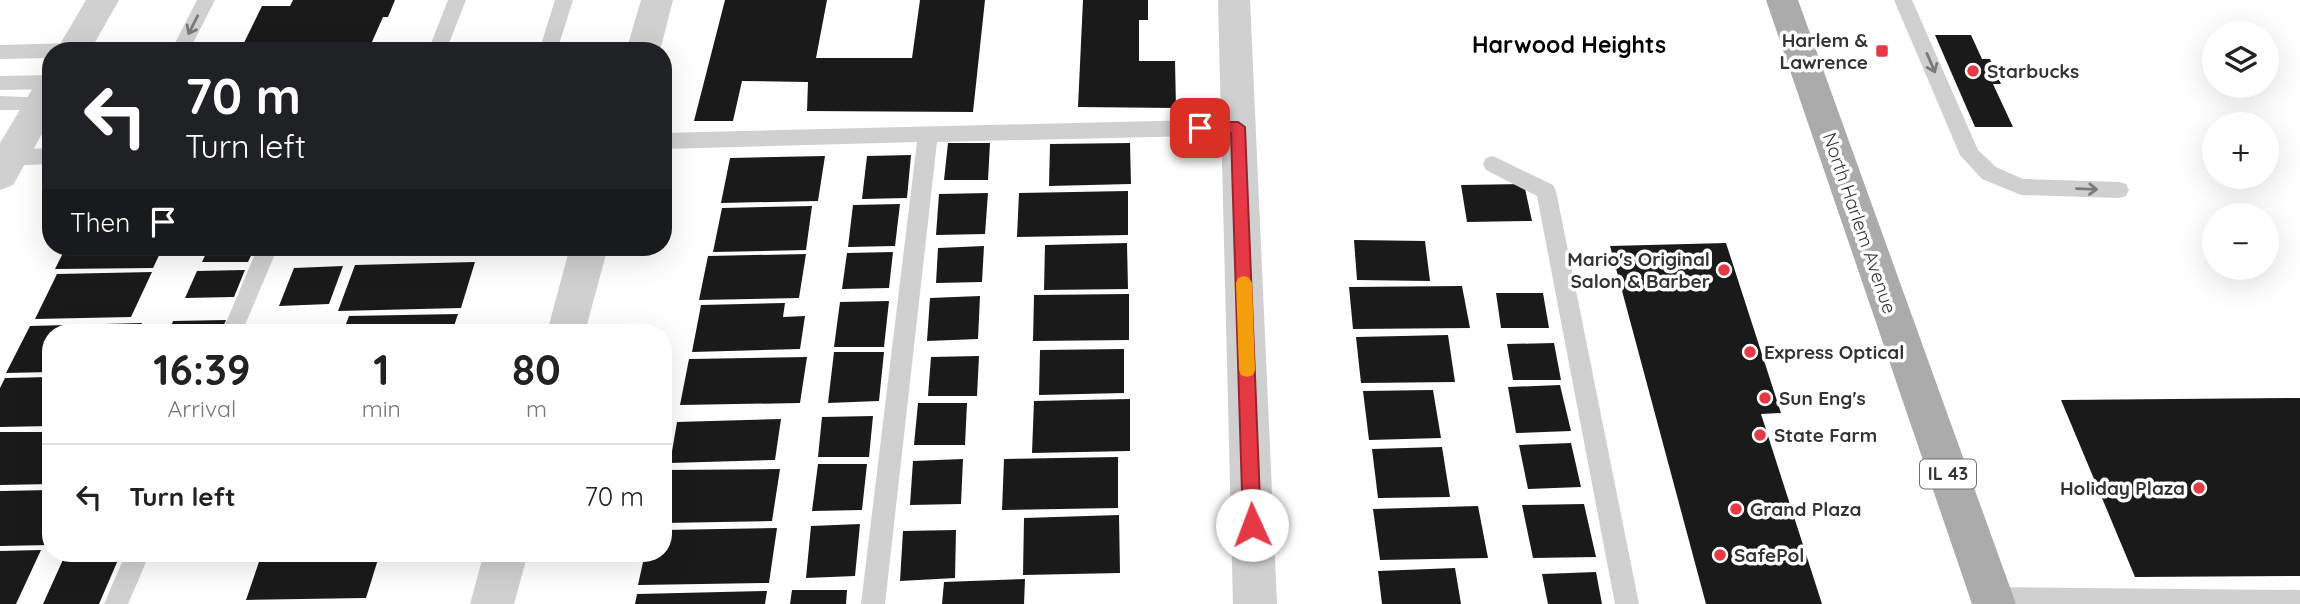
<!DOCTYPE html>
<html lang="en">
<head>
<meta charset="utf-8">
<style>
	:root { --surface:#fff; --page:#f2f2f2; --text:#222; --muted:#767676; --line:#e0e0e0 }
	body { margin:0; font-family:Quicksand,sans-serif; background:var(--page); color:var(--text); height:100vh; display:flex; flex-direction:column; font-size:26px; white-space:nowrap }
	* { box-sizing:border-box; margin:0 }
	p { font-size:23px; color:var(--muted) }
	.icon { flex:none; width:38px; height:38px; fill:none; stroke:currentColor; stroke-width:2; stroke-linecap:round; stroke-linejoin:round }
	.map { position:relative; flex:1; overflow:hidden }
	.panel { position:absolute; left:42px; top:324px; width:630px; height:238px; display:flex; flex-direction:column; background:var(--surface); border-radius:28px; box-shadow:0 7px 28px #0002 }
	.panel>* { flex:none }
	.top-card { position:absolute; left:42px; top:42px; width:630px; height:214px; border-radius:28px; box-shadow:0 7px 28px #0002; background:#202124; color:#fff; overflow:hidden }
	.tools { position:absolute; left:2202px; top:21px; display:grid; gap:14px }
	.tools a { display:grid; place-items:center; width:77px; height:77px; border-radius:50%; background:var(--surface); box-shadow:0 7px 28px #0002; font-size:35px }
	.pin { position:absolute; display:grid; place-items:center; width:60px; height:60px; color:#fff; margin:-30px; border-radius:14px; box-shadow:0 4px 10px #0006 }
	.me { position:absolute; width:77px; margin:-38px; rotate:358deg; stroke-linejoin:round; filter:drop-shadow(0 0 5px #0008) }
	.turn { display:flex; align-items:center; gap:24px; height:147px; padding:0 28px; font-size:32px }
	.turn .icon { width:91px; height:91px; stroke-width:2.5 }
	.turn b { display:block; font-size:49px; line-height:60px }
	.then { display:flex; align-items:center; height:66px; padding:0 28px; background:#0003; gap:14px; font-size:26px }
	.eta { display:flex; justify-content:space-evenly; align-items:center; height:119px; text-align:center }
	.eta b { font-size:42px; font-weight:800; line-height:49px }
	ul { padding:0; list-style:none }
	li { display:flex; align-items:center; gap:21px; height:105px; padding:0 28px; border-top:2px solid var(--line) }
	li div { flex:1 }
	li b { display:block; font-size:26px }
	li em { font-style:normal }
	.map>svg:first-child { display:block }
</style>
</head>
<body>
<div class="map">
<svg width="2300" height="604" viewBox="0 0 2300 604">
	<rect width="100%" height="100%" fill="#fff"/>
	<g fill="#1a1a1a">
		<path d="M293 0H395L388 17H383L368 51H240L262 6H290Z"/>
		<path d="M725 0H827L816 58H912L920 0H985L973 112 807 111 808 82 742 81 733 121H694Z"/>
		<path d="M1083 0H1148V20H1139V61H1175L1176 108 1078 107Z"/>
		<path d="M1935 35H1971L1982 59H1990L2001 84H1993L2013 127H1975Z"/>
		<path d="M948 143H990L988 180H944Z"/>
		<path d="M1130 143 1131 184 1049 186 1050 144Z"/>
		<path d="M911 155 907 198 862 199 867 156Z"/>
		<path d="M825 156 818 201 721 203 730 158Z"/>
		<path d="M1524 184 1532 221 1467 222 1461 185Z"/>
		<path d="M1128 191V235L1017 237 1019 193Z"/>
		<path d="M988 193 985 234 936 235 939 194Z"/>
		<path d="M900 204 895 246 848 247 853 205Z"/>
		<path d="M812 206 806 250 713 252 722 208Z"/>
		<path d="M1354 240 1425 241 1430 281 1357 280Z"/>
		<path d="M1127 243 1128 289 1044 290 1045 245Z"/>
		<path d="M1726 243 1781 413 1761 414 1822 604H1706L1610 246Z"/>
		<path d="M984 246 982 282 936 283 938 248Z"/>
		<path d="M66 247H163L153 268 55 269Z"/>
		<path d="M209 247H255L248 262H202Z"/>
		<path d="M363 247H481L480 252 360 255Z"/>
		<path d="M893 252 889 288 842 289 847 253Z"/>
		<path d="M806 254 799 298 699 300 708 256Z"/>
		<path d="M475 262 461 308 338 311 355 265Z"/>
		<path d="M343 266 329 304 279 306 294 268Z"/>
		<path d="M245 270 234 297 185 298 197 271Z"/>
		<path d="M152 272 131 317 35 319 57 274Z"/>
		<path d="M1462 286 1470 328 1353 329 1349 287Z"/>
		<path d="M1496 293H1543L1549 328H1501Z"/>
		<path d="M1129 294V340L1033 341 1034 295Z"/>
		<path d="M980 296 978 339 927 341 930 298Z"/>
		<path d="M889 301 884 347H834L840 302Z"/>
		<path d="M785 303 783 317 805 316 800 349 692 352 701 305Z"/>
		<path d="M458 314 452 332H343L349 316Z"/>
		<path d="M226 320 221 332H169L173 321Z"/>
		<path d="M142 323 138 332H51V372L6 373 30 326Z"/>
		<path d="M1448 335 1455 382 1361 383 1356 337Z"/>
		<path d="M1554 343 1561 380H1513L1507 344Z"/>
		<path d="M1124 349V393L1039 395 1040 350Z"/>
		<path d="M834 352H884L879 401 828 403Z"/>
		<path d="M979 356 977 396H928L931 357Z"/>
		<path d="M807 357 800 403 680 405 689 359Z"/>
		<path d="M51 377V426L0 427V388L5 378Z"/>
		<path d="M1560 385 1571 431 1516 433 1508 387Z"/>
		<path d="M1433 390 1441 438 1369 440 1363 391Z"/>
		<path d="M2300 398V576L2135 577 2061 400Z"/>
		<path d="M1130 399V451L1032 453 1034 401Z"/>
		<path d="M918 403H967L965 445H914Z"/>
		<path d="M873 416 869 457H818L822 417Z"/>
		<path d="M781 419 775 460 670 463 677 422Z"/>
		<path d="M0 432H51V484L0 485Z"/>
		<path d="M1571 443 1581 487 1528 489 1519 445Z"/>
		<path d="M1442 447 1450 497 1378 498 1372 449Z"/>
		<path d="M1118 457V508L1002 510 1004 459Z"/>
		<path d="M963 459 961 504 910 505 913 461Z"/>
		<path d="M818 464H867L862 510 812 511Z"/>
		<path d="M780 469 772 521 663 523 665 470Z"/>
		<path d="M51 490 44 511H51V545L0 546V491Z"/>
		<path d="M1584 504 1596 557 1533 558 1522 505Z"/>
		<path d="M1478 506 1488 558 1380 560 1373 509Z"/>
		<path d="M1119 515 1120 573 1023 575 1024 518Z"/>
		<path d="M860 524 855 576 806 578 811 526Z"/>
		<path d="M777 528 769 583 638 585 645 553H663V530Z"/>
		<path d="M956 530 955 578 900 581 903 531Z"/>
		<path d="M41 550 16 604H0V551Z"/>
		<path d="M66 553H121L99 604H43Z"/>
		<path d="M262 553H380L366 598 246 600Z"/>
		<path d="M1455 568 1461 604H1382L1378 571Z"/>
		<path d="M1596 572 1602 604H1548L1542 574Z"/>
		<path d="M1025 579 1024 604H942L944 582Z"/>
		<path d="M792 590H847L846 604H790Z"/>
		<path d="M767 591 765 604H635L637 594Z"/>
	</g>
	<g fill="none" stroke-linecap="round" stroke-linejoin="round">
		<g fill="#d0d0d0" fill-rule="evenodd">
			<path d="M197 0H215L189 51H171Z"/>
			<path d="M448 0H466L446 51H428Z"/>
			<path d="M555 0H573L557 51H539Z"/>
			<path d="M1894 0H1912L1978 150 1996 167 2023 179 2119 182 2126 184 2129 190 2126 196 2119 198 2021 195 1982 179 1960 155Z"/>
			<path d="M73 43 80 45 82 51H51V58L0 59V45Z"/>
			<path d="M51 75V89L0 90V76Z"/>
			<path d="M0 96 49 98 51 104 42 110H0Z"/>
			<path d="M1238 119 1245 122 1248 127 1245 132 1238 135 937 142 885 604H861L917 142 663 149V133Z"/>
			<path d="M51 148V164L0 166V150Z"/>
			<path d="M1493 156 1553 185 1556 191 1639 604H1615L1537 196 1486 170 1483 164 1486 158Z"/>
			<path d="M258 247H278L242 332H222Z"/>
			<path d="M126 553H150L128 604H104Z"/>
			<path d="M1992 587 2300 590V604H1982L1980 599 1984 591Z"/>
		</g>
		<g fill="#d0d0d0" fill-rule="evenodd">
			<path d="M86 0H119L90 51H56Z"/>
			<path d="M641 0H673L660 51H626Z"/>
			<path d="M1218 0H1250L1277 604H1233Z"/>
			<path d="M51 74V118L13 185 0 190V143L39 78Z"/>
			<path d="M570 247H608L585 332H547Z"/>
			<path d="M484 553H528L514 604H470Z"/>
		</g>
		<path fill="#ababab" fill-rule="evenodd" d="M1766 0H1798L2016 604H1972Z"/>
	</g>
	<defs><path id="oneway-shaft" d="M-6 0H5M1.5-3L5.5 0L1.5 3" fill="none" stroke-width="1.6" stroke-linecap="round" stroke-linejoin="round" transform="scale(1.75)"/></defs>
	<g stroke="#7a7a7a">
		<use href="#oneway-shaft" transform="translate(193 25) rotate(117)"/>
		<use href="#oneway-shaft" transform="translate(1931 63) rotate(67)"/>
		<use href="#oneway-shaft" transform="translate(2087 189) rotate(2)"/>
	</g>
	<path fill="#e63946" stroke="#96252e" stroke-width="2" d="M1200 122H1238L1245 127 1261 525 1259 531 1252 533 1246 531 1243 525 1231 133 1194 132 1192 128Z"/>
	<path fill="#f59e0b" d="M1244 276 1249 278 1252 283 1255 370 1253 375 1247 377 1241 375 1239 370 1236 283 1238 278Z"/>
	<g fill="#e63946" stroke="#fff" stroke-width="2.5">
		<rect x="1875" y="44" width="14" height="14" rx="3.5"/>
		<circle cx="1973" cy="71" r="7"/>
		<circle cx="1724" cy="270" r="7"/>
		<circle cx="1750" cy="352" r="7"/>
		<circle cx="1765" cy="398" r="7"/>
		<circle cx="1760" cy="435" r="7"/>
		<circle cx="2199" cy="488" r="7"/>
		<circle cx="1736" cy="509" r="7"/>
		<circle cx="1720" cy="555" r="7"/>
	</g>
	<g text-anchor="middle" stroke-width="7" stroke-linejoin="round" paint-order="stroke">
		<rect fill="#fff" stroke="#707070" stroke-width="2" x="1920" y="459.5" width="56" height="29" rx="5"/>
		<g font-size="18" font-weight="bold" fill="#333">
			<text x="1948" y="480">IL 43</text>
		</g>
		<g font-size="19" font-weight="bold" fill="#333" stroke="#fff" text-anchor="start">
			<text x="1868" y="47" text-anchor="end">Harlem &amp;<tspan x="1868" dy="22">Lawrence</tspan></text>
			<text x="1987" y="78">Starbucks</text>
			<text x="1710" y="266" text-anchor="end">Mario's Original<tspan x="1710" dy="22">Salon &amp; Barber</tspan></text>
			<text x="1764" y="359">Express Optical</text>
			<text x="1779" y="405">Sun Eng's</text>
			<text x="1774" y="442">State Farm</text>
			<text x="2185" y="495" text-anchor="end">Holiday Plaza</text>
			<text x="1750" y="516">Grand Plaza</text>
			<text x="1734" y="562">SafePol</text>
		</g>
		<g font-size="19" fill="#333" stroke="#fff">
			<text transform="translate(1860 223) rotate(71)" y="7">North Harlem Avenue</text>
		</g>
		<g font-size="23" font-weight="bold" fill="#000" stroke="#fff">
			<text x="1569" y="53">Harwood Heights</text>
		</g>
	</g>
</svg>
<div class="tools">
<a><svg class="icon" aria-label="layers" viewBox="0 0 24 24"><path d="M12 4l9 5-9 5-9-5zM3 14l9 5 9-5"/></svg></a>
<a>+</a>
<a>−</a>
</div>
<div class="pin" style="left:1200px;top:128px;background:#d93025"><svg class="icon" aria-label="arrive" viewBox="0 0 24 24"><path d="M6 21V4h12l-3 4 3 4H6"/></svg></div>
<svg class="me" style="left:1252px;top:525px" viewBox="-20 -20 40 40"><circle r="19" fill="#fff"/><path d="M0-13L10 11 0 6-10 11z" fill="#e63946"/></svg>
<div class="top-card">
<div class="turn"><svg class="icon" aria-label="left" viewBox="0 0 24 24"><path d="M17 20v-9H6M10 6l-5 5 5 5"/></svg><div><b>70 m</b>Turn left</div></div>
<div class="then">Then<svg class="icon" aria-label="arrive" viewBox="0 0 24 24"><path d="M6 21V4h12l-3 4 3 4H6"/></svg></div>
</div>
<section class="panel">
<div class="eta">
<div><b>16:39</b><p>Arrival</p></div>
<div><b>1</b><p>min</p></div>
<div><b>80</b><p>m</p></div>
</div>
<ul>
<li><svg class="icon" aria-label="left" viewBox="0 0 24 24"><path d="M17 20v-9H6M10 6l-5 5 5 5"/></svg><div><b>Turn left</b></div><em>70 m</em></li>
</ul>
</section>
</div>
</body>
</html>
